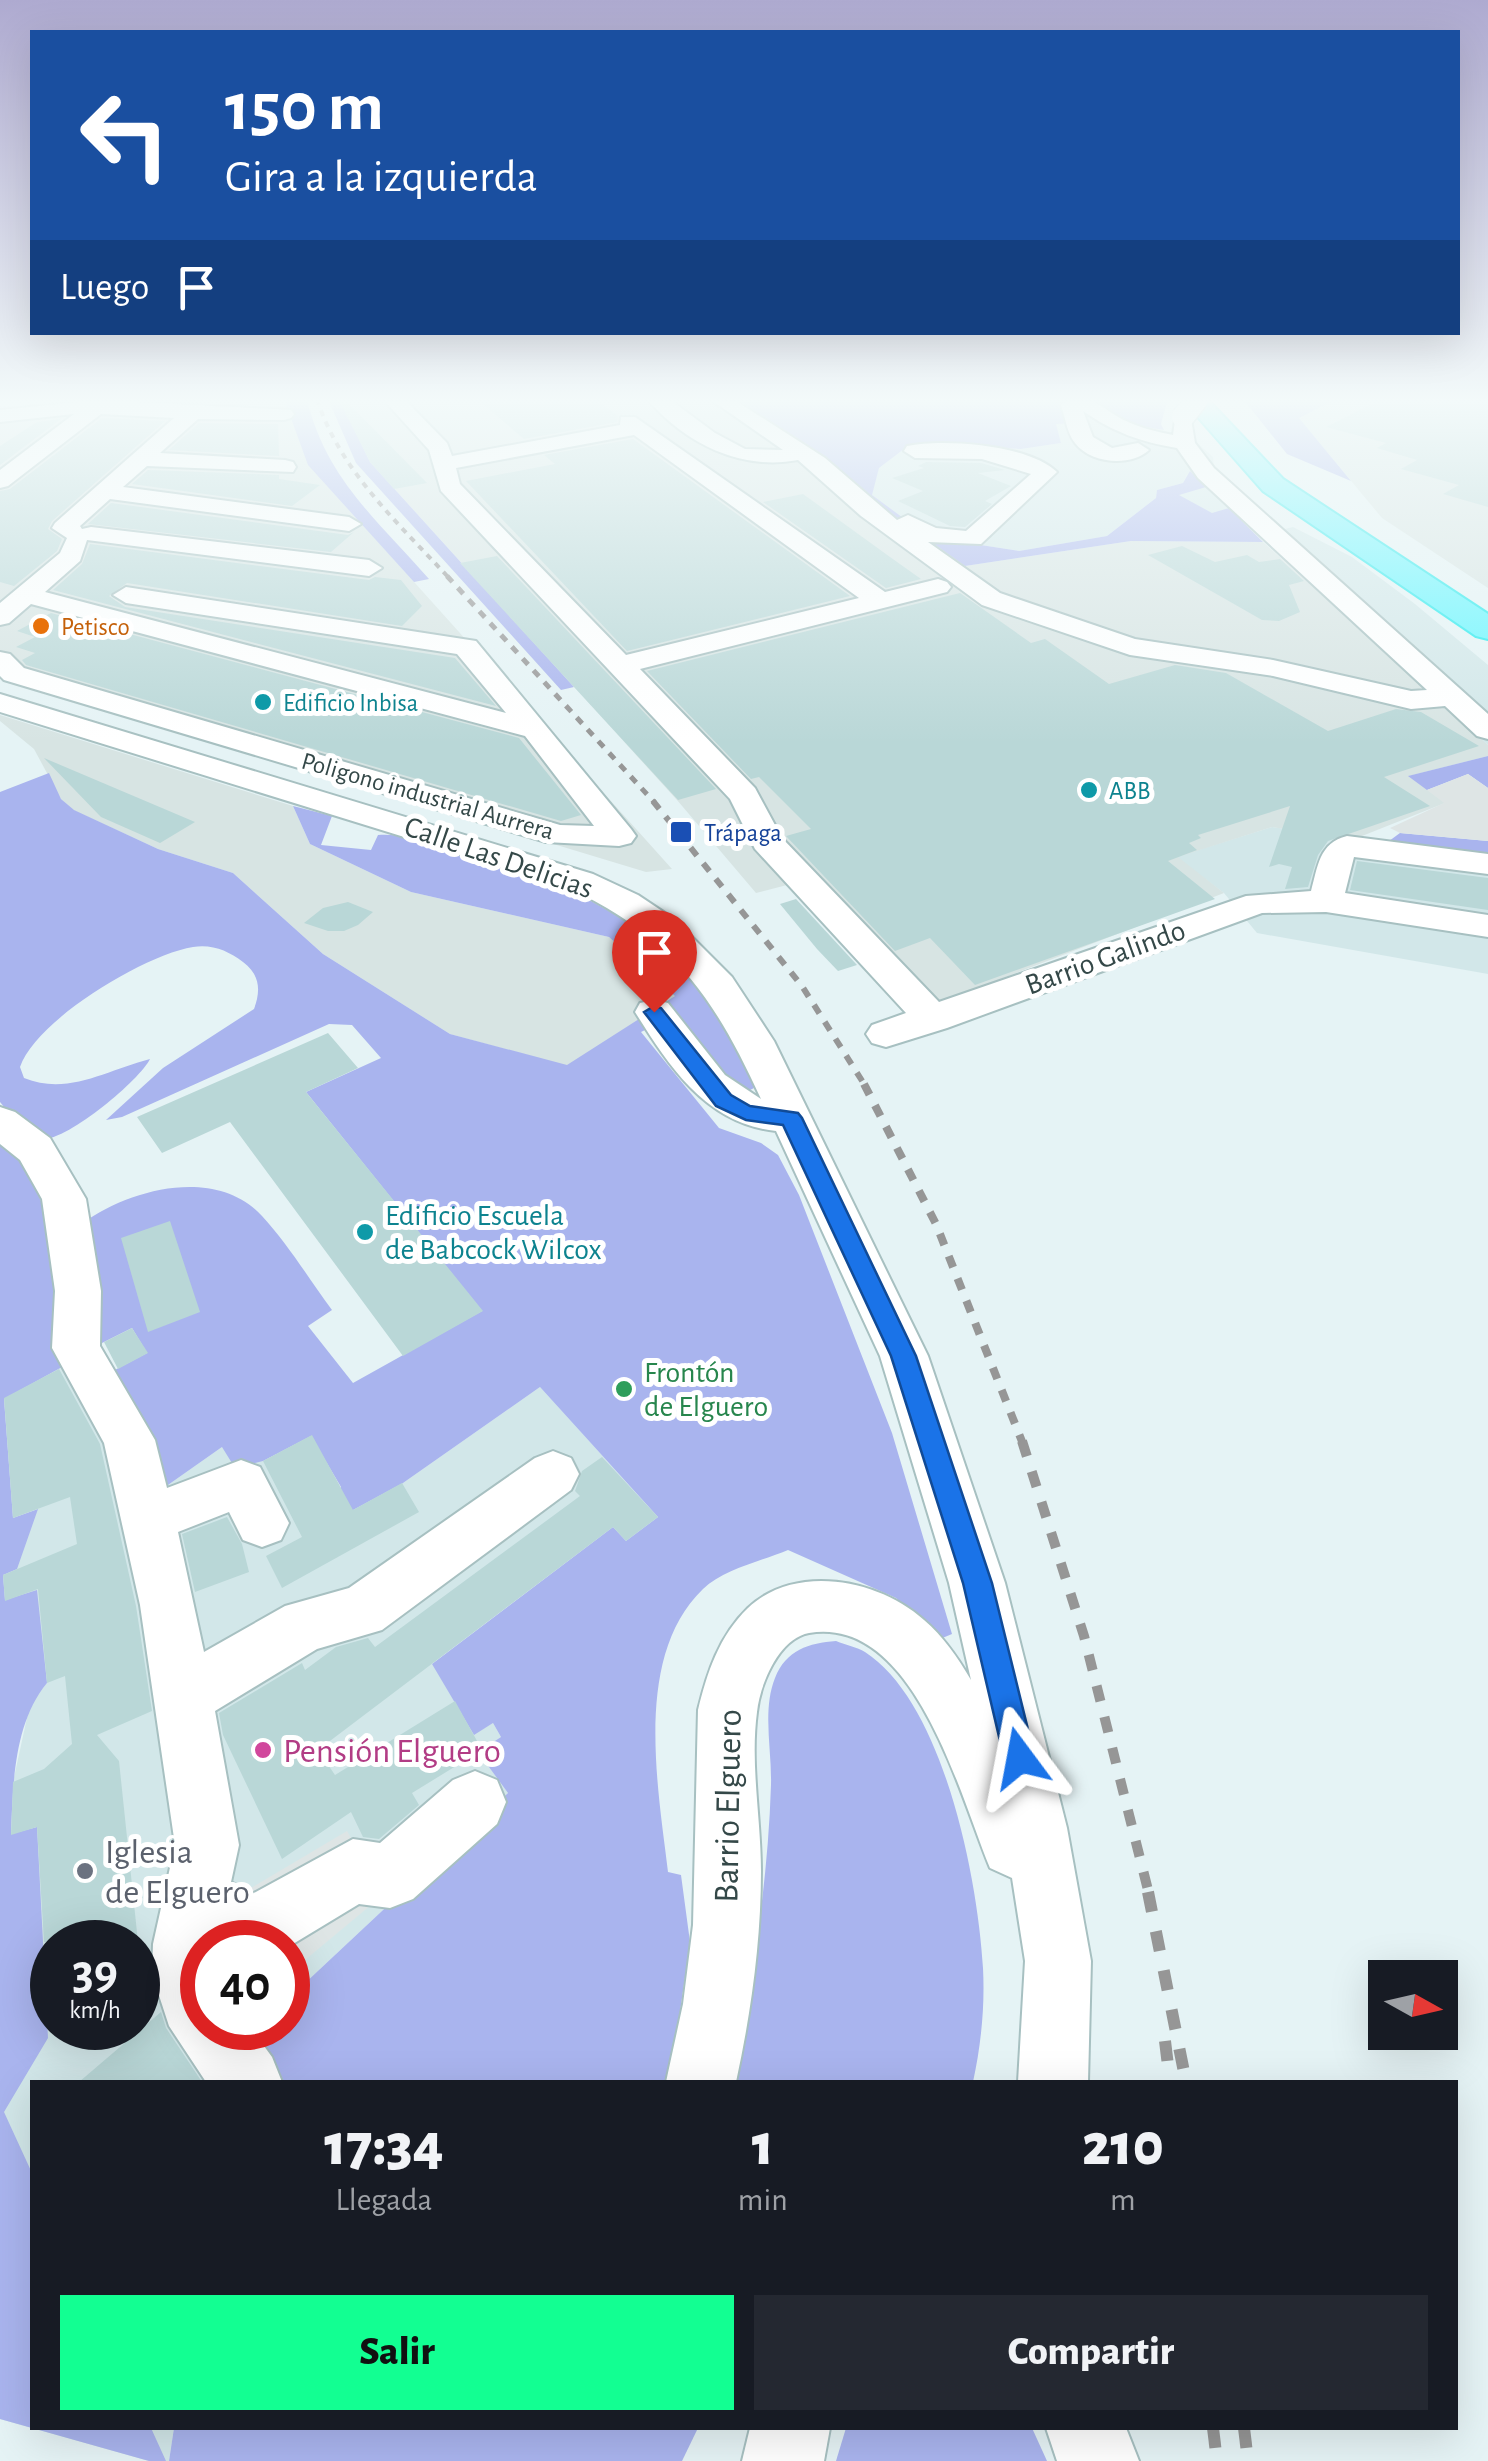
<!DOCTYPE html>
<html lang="es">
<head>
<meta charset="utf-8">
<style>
	:root { --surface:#171b24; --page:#242831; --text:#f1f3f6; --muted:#9ea1a6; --accent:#12ff92 }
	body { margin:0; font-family:"Alegreya Sans",sans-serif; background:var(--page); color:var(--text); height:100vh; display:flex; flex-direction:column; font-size:38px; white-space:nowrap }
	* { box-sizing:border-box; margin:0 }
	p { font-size:32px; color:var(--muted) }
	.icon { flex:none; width:55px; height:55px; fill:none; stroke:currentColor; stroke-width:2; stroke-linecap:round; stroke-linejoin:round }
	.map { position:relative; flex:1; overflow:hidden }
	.panel { position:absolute; left:30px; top:2080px; width:1428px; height:350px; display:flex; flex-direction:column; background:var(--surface); border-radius:0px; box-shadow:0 10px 40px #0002 }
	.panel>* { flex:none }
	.top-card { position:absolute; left:30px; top:30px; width:1430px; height:305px; border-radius:0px; box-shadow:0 10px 40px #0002; background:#1a4fa0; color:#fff; overflow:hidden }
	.needle { width:65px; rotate:98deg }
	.fabs { position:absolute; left:1368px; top:1960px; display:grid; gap:20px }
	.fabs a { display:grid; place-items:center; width:90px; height:90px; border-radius:0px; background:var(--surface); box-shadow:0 10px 40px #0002; font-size:50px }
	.speed { position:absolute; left:30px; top:1920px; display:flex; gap:20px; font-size:50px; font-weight:700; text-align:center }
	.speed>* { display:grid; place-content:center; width:130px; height:130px; border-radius:50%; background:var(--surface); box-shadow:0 10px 40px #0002; line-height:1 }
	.speed small { font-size:25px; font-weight:400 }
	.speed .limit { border:15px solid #d22; background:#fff; color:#111 }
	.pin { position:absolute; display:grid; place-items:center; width:85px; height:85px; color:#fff; margin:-102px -42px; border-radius:50% 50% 50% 0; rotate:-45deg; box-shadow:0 0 10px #0007 }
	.pin .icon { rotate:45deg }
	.me { position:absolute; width:110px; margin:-55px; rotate:347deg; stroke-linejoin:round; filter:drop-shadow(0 0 8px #0008) }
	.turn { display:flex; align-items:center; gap:35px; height:210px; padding:0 30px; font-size:45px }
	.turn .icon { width:130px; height:130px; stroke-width:2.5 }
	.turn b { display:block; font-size:70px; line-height:85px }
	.then { display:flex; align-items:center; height:95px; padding:0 30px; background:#0003; gap:20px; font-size:38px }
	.eta { display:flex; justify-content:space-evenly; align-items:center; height:170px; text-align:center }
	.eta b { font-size:60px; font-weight:800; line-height:70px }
	.primary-button { display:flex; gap:20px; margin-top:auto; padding:20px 30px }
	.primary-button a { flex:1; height:115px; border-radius:0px; background:var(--accent); color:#111; font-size:40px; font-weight:800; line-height:115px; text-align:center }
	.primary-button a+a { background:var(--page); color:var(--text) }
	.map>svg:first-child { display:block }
</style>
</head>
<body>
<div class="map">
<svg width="1488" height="2461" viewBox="0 0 1488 2461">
	<rect width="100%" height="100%" fill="#e5f3f5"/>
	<g fill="#d2e7e9" fill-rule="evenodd">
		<path d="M1070 399H1102L1156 428 1193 439 1213 457 1214 468 1285 529 1293 527 1352 557 1415 604 1488 665V745L1229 508 1213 514 1178 495 1189 471 1183 483 1157 490 1156 498 1107 536 1019 551 929 537 871 495 879 468 904 449 926 445 1021 449 1061 443 1055 424 1068 412Z"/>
		<path d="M1272 827 1488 859V974L1257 933 1224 893 1176 857Z"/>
		<path d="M96 1346 158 1492 222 1447 263 1461 312 1435 341 1488 403 1483 540 1387 658 1517 626 1541 613 1527 432 1663 474 1734 493 1723 501 1737 479 1752 508 1793 288 1999V1942H202V2028H257L245 2039 277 2082H32V2428H174L169 2461H149L0 2419V2118L36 1827 11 1835 13 1782 30 1704 47 1683 5 1601 3 1575 37 1509 13 1518 4 1398ZM52 1942H138V2028H52Z"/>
	</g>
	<g fill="#d7e4e3">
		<path d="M101 399H284L309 465 672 869 646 872 0 677V421L22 408Z"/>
		<path d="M340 399H730L965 566 1131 541 1263 542 1488 745V756L1409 776 1445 803 1352 840 1272 827 1178 857 1224 893 909 1014 787 885 756 893 677 800 370 462Z"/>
		<path d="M1336 399H1488V588L1382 518 1298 417Z"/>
		<path d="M0 715 293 806 310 844 411 892 609 937 676 996 567 1066 450 1034 323 954 233 873 158 849 73 810 61 799 34 749 0 721Z"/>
	</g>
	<g fill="#a9b4ee">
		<path d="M284 399H307C325 477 377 520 429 579L414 582 308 465Z"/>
		<path d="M328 399H340L370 462 574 687 561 690 356 463Z"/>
		<path d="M730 399H1070L1068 412 1073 423 1056 424 1061 443 1021 449 926 445 904 449 879 468 872 495 929 537 1019 551 1107 536 1156 498 1157 490 1183 483 1190 471 1206 487 1179 495 1212 513 1229 508 1263 542 1131 541 965 566Z"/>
		<path d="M1085 399H1161L1167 402 1161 424 1164 430 1122 423Z"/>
		<path d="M1243 399H1336L1299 418 1351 481 1287 454Z"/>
		<path d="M1488 756V788L1468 774 1427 790 1408 776Z"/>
		<path d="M49 773 61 799 74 810 158 849 233 873 323 954 450 1034 567 1065 675 996 609 937 411 892 310 844 293 806 332 816 321 845 371 850 378 835C411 833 443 847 474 856 562 882 649 919 706 995 724 1019 736 1049 751 1075L754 1088 744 1093 653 1026 641 1032 719 1128 761 1143 778 1155 799 1195 892 1433 952 1634 940 1639 896 1598 788 1550C762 1561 724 1569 703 1589 633 1656 658 1787 668 1872L681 1875 690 1942 670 2082H277L245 2039 257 2028H288V1999L508 1793 478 1752 501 1737 493 1723 474 1735 432 1664 613 1527 626 1541 658 1517 540 1387 403 1483 327 1524 341 1487 311 1436 263 1461 235 1468 222 1447 158 1492 111 1372 147 1353 132 1328 96 1346 83 1223C130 1189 216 1166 262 1216 288 1244 309 1279 332 1310L308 1326 353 1383 482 1311 306 1092 381 1058 352 1025 329 1024 122 1117 106 1120 163 1068 254 1009C261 990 260 975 243 962 228 951 213 944 193 947 144 955 36 1020 20 1067L24 1078C68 1096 107 1070 150 1059 140 1080 63 1145 39 1139 23 1135 10 1114 0 1102V792Z"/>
		<path d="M1400 833 1488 841V859L1385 844Z"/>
		<path d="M0 1138C58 1186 61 1296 62 1367L4 1399 13 1518 38 1509 17 1569 3 1575 5 1600 37 1590 47 1683C14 1723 13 1783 11 1834L37 1827 48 2038 4 2112 32 2173V2428H151L166 2461H149L0 2419Z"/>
		<path d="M836 1641C846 1645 857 1647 865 1652 944 1703 978 1880 983 1968 985 2007 981 2045 973 2082H736C751 1984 768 1884 771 1785 772 1750 762 1710 775 1678 786 1650 809 1643 836 1641Z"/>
		<path d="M174 2428H698L682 2461H169Z"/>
		<path d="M846 2428H1032L1047 2461H836Z"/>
	</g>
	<g fill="#dee5e5">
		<path d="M1468 774 1488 788V841L1400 833 1390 828 1444 803 1427 790Z"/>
		<path d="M347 1831 383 1895 293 1970H288V1942H260L246 1891Z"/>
	</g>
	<g fill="#b9d7d7">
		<path d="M344 399 427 483 394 489 370 462 339 400Z"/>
		<path d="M477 399H595L618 416 617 422 524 439Z"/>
		<path d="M1382 399H1488V507L1443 494 1459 485 1401 469 1417 460 1377 448 1386 443 1326 427Z"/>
		<path d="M102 418 165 421 52 521 48 529 62 539 57 551 14 586 0 582V491L10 489Z"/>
		<path d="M60 419H61L0 465V446L37 422Z"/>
		<path d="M199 423 278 424 279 456 169 450Z"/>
		<path d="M633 439 850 596 627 651 466 481 555 464 544 455Z"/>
		<path d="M926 462 981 463 1005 470 978 473 1011 486 985 501 992 504 965 527 950 526 898 501 923 491 892 478 924 468 918 466Z"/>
		<path d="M148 470 279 475V479L320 485 292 506 132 484Z"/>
		<path d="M803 494 890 557 921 579 886 588 763 502Z"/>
		<path d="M111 503 348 535 354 532 331 552 88 524Z"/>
		<path d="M90 544 369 580 375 577 401 580 422 606 402 626 127 583 109 596 125 607 455 658 496 706 53 590 82 564Z"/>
		<path d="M1182 546 1215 562 1247 555 1259 562 1280 559 1304 581 1289 585 1300 612 1279 621 1262 620 1148 555Z"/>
		<path d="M497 556 716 789 678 800 460 563Z"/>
		<path d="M960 593 1031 643 1045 639 1109 684 1175 665 1226 673 1328 731 1396 709 1421 712 1479 746 1384 777 1430 806 1328 841 1318 855 1308 887 1285 889 1292 867 1279 864 1269 867 1290 806 1198 835 1201 838 1189 843 1197 850 1168 861 1215 899 975 985 930 938 895 951 786 836 811 829 759 777 751 779 647 671Z"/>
		<path d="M51 613 519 738 581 815 561 821 26 665 22 660 35 653 16 647 35 637 17 631Z"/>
		<path d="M44 758 195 822 160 843 101 817Z"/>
		<path d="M1357 861 1488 878V910L1350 890Z"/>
		<path d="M796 899 857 965 838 971 817 949 780 904Z"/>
		<path d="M348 902 373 912 358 925 344 931H328L304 923 323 908Z"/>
		<path d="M328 1033 358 1068 306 1092 483 1311 403 1356 230 1122 162 1153 137 1117Z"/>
		<path d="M170 1221 200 1312 148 1332 121 1238Z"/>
		<path d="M132 1328 148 1353 118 1369 104 1342Z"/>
		<path d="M59 1369 100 1444 136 1606 152 1711 97 1735 119 1761 138 1942H44L37 1827 11 1835 13 1782 44 1769 72 1744 65 1676 47 1683 38 1589 5 1601 3 1575 77 1544 70 1497 13 1518 4 1398Z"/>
		<path d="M312 1435 353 1510 402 1483 419 1512 282 1588 266 1556 302 1537 263 1461Z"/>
		<path d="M602 1457 658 1517 626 1541 613 1527 318 1750 335 1775 455 1701 482 1750 412 1793 419 1805 379 1839 363 1837 351 1812 282 1859 223 1735 219 1713 302 1663 305 1670 336 1647 368 1638 375 1647 580 1496 575 1491 582 1471Z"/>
		<path d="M227 1517 242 1544 249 1572 195 1592 182 1534Z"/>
		<path d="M161 2012 166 2028 202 2082H79Z"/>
	</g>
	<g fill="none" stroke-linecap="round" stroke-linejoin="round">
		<defs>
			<g id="minor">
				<path d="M383 399H404L447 443 452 456 620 425 621 417H635L885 592 938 579 947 582 951 587 947 592 640 669 755 788 782 838 939 1002 1246 896 1311 891C1318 866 1319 843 1347 836L1488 854V874L1354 857 1345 893 1488 915V937L1326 912 1262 913 947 1028 886 1047 872 1043 866 1034 872 1025 906 1013 755 849 730 799 441 491 429 450ZM634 435 859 598 626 655 460 484 456 468Z"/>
				<path d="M647 399H669L715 433 745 449 783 450 710 399H733L825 458 897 520 908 515 936 528 966 531 1031 474 982 459 915 458 904 451 907 446C944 438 1030 445 1057 472L981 544 928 542 1000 593 1135 639 1273 660 1411 691 1427 690 1198 478 1177 448C1141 442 1113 432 1083 411L1093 437 1112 448 1138 443 1149 450C1131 467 1091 464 1075 443 1067 434 1065 416 1061 405 1084 385 1104 411 1126 421 1141 428 1157 432 1173 435L1176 413H1190L1195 443 1214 468 1488 714V739L1477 736 1445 706 1411 709 1273 676 1130 655 982 605 861 516 798 460C740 471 685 443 647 399Z"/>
				<path d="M98 400 291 410 294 414 291 418 284 420 198 419 160 453 285 460 293 462 296 467 293 472 147 466 123 487 349 517 361 524 349 531 110 499 80 526 82 529 91 527 369 560 382 568 369 576 87 540 80 561 45 592 506 713 457 654 126 603 113 595 126 587 476 641 631 829 636 836 631 843 619 846 546 842 4 680 0 676V652L10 654 24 668 560 825 594 826 525 736 31 604 9 623 0 625V603L60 553 67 538 52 528 55 523 174 418 101 414 8 486 0 488V470L74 414 0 422V410Z"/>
				<path d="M0 694 593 874 638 895 674 919 732 977 774 1041 928 1356 1005 1583 1067 1828 1091 1961 1088 2082H1018L1025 1961 1012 1878 990 1868C960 1797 915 1615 809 1633 778 1639 760 1685 757 1712 750 1764 761 1818 761 1871 761 1942 751 2013 736 2082H666L683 2004 693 1925 698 1710C707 1673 719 1636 748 1608 795 1563 879 1579 924 1620 943 1636 958 1658 971 1680L949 1583 880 1356 776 1131C706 1124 669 1066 635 1012L640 1003 654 1000 668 1003 725 1075 761 1099C714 997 673 937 569 888L0 712Z"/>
				<path d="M0 1107 15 1112 50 1138 86 1199 101 1291 100 1346 155 1440 167 1488 241 1460 260 1467 289 1523 281 1540 262 1547 243 1540 229 1512 178 1532 204 1652 285 1606 349 1588 535 1458 553 1451 571 1458 579 1474 571 1490 382 1630 317 1649 215 1711 239 1845 231 1882 252 1894 353 1839 380 1843 453 1780 475 1771 497 1780 506 1802 497 1824 413 1899 390 1908 359 1904 288 1947V1942H202V2028H251L272 2057 282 2082H206L169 2026 152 1974 153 1944 175 1845 140 1605 104 1443 52 1348 55 1291 42 1199 20 1160 0 1144Z"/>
				<path d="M750 2428H830L824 2461H742Z"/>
				<path d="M1046 2428H1126L1139 2461H1057Z"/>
			</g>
			<path id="highway" d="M1182 399H1207L1283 479 1488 614V639L1476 636 1263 491Z"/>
		</defs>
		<use href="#minor" stroke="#a7c0c1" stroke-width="4"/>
		<use href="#highway" stroke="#25ebef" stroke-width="4"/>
		<use href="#minor" fill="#fff" fill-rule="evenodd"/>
		<use href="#highway" fill="#66f6ff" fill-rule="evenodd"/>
		<path stroke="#969696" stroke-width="4" stroke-dasharray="6 6" stroke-linecap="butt" d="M317 399C340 471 399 524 449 578"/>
		<path stroke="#969696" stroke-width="5" stroke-dasharray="8 8" stroke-linecap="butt" d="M447 576 655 803"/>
		<path stroke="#969696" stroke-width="6" stroke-dasharray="10 10" stroke-linecap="butt" d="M653 801 802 986 866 1087"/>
		<path stroke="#969696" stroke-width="8" stroke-dasharray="12 12" stroke-linecap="butt" d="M864 1084 936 1224 1023 1444"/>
		<path stroke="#969696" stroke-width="10" stroke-dasharray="16 16" stroke-linecap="butt" d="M1022 1441 1084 1636 1149 1894"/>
		<g stroke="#969696" stroke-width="12" stroke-dasharray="20 20" stroke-linecap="butt">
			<path d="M1148 1892 1186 2082"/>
			<path d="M1165 2041 1170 2082"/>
			<path d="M1213 2428 1217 2461"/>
			<path d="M1244 2428 1248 2461"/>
		</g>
		<defs>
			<path id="minor-bridge" d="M1183 417 1197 399"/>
		</defs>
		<use href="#minor-bridge" stroke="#a7c0c1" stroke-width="25" stroke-linecap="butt"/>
		<use href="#minor-bridge" stroke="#fff" stroke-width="22"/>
	</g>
	<linearGradient id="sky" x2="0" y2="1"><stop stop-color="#aeaad0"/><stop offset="0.54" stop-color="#f3fafa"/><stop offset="1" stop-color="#f3fafa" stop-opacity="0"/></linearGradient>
	<rect width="1488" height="743" fill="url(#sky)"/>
	<path fill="#1a73e8" stroke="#114b97" stroke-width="2.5" d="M654 1006 661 1008 731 1095 750 1106 798 1113 802 1118 916 1356 992 1583 1035 1758 1030 1769 1020 1774 1009 1769 1004 1758 963 1583 891 1356 783 1125 746 1120 716 1106 644 1012Z"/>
	<circle fill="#e8710a" stroke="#fff" stroke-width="4" cx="41" cy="626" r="10"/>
	<g fill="#0f9aa8" stroke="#fff" stroke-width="4">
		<circle cx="263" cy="702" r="10"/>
		<circle cx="1089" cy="790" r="10"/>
		<circle cx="365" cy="1232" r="10"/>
	</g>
	<rect fill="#1a4fb4" stroke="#fff" stroke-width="4" x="669" y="820" width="24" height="24" rx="5"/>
	<circle fill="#2e9e5b" stroke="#fff" stroke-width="4" cx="624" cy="1389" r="10"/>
	<circle fill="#d1479c" stroke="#fff" stroke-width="4" cx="263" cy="1750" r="10"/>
	<circle fill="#6b7280" stroke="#fff" stroke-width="4" cx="85" cy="1871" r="10"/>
	<g text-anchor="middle" stroke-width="10" stroke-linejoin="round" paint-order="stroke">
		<g font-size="25" fill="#c56008" stroke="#fff" text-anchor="start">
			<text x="61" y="635">Petisco</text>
		</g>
		<g font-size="25" fill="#0d838f" stroke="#fff" text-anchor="start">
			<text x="283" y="711">Edificio Inbisa</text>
			<text x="1109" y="799">ABB</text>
		</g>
		<g font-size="25" fill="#344848" stroke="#fff">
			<text transform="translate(428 795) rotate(16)" y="9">Poligono industrial Aurrera</text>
		</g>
		<g font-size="25" fill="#164399" stroke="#fff" text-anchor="start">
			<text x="704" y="841">Trápaga</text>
		</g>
		<g font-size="30" fill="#344848" stroke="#fff">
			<text transform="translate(499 857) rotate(19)" y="10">Calle Las Delicias</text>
			<text transform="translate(1105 957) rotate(-20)" y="10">Barrio Galindo</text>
		</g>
		<g font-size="30" fill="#0d838f" stroke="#fff" text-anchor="start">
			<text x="385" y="1225">Edificio Escuela<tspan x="385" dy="34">de Babcock Wilcox</tspan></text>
		</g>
		<g font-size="30" fill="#27864d" stroke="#fff" text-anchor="start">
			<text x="644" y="1382">Frontón<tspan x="644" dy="34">de Elguero</tspan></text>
		</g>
		<g font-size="35" fill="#b23c85" stroke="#fff" text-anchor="start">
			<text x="283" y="1762">Pensión Elguero</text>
		</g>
		<g font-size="35" fill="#344848" stroke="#fff">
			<text transform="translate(727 1806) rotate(-89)" y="12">Barrio Elguero</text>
		</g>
		<g font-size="35" fill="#5b616d" stroke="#fff" text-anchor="start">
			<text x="105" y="1863">Iglesia<tspan x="105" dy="40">de Elguero</tspan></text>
		</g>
	</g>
</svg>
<div class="fabs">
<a><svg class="needle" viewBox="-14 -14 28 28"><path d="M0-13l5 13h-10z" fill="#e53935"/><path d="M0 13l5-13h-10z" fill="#9ea1a6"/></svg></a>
</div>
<div class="speed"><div>39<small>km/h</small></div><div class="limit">40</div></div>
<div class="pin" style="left:654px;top:1012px;background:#d93025"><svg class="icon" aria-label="arrive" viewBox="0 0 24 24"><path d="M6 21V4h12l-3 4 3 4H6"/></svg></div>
<svg class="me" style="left:1020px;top:1758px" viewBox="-20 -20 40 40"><path d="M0-17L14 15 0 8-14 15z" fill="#1a73e8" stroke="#fff" stroke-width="4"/></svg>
<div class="top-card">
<div class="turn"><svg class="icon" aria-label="left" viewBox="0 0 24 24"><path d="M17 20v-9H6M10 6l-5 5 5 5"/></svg><div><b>150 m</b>Gira a la izquierda</div></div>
<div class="then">Luego<svg class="icon" aria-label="arrive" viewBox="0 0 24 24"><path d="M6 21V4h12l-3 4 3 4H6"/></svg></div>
</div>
<section class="panel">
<div class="eta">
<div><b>17:34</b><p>Llegada</p></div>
<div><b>1</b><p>min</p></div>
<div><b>210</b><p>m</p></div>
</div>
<div class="primary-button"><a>Salir</a><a>Compartir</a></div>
</section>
</div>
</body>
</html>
